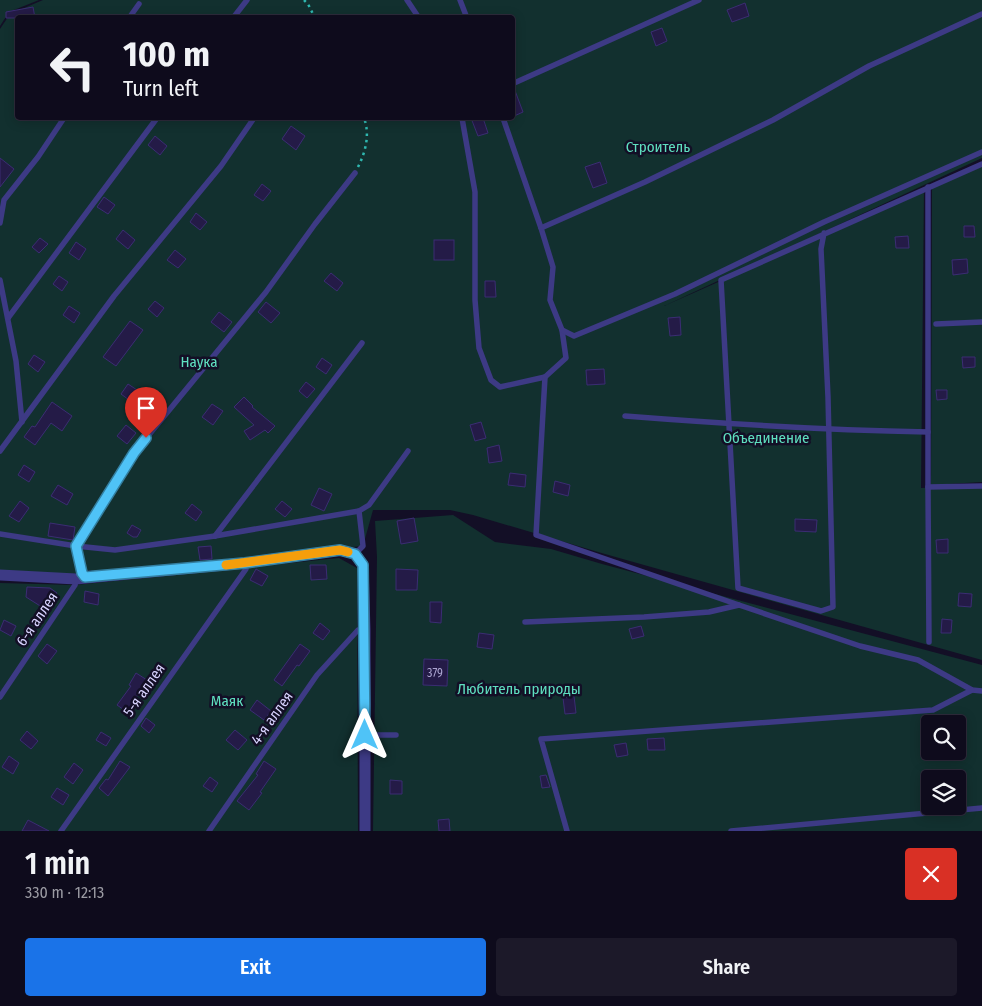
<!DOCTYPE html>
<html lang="en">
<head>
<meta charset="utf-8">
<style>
	:root { --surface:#0e0b1c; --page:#1c1929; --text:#f1f3f6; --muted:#9b9ba3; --line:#2e2b3b; --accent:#1a73e8 }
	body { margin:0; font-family:"Fira Sans Condensed",sans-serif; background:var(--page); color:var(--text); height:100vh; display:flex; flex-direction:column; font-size:19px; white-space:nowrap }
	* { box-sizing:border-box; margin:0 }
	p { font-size:16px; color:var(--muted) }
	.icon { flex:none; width:28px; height:28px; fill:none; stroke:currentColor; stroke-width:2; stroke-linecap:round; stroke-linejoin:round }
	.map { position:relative; height:831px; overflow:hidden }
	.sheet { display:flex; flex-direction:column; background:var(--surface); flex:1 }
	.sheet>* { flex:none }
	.top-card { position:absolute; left:15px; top:15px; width:500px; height:105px; border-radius:5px; box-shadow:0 2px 12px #0003,0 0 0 1px var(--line); background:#0e0b1c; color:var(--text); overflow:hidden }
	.controls { position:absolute; left:921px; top:715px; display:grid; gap:10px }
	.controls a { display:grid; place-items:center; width:45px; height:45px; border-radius:5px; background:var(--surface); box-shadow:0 2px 12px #0003,0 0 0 1px var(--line); font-size:25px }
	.pin { position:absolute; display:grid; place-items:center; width:42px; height:42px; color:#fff; margin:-51px -21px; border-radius:50% 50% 50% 0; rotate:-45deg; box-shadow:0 0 5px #0007 }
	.pin .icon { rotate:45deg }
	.me { position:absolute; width:55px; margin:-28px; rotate:0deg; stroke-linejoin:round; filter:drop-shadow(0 0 4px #0008) }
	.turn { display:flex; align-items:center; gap:18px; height:105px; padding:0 25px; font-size:22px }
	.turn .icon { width:65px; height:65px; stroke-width:2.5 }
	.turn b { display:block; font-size:35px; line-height:42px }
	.round { display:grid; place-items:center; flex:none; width:52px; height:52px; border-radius:5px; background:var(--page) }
	.summary { display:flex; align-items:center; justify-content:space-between; height:85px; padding:0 25px }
	h1 { font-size:30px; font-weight:600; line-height:38px }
	.primary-button { display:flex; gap:10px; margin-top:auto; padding:10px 25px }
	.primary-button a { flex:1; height:58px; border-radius:5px; background:var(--accent); color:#fff; font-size:20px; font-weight:600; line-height:58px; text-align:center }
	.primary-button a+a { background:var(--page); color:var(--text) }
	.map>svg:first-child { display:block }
</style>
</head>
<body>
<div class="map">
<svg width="982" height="831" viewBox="0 0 982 831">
	<rect width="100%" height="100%" fill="#130f26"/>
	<g fill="#12302f" fill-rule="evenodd">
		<path d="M0 0H39L9 12 0 26Z"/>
		<path d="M43 0H982V158L664 306 924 191 921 488 982 486V660L605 554 473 515 450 510H373L363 546 102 572 89 570 76 574 0 572V29L10 14ZM18 18H512V118H18Z"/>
		<path d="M982 166V482L931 485 932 188Z"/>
		<path d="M453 515 495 542 551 549 602 564 982 665V831H373L377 557 375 521ZM930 724H958V751H930ZM930 779H958V806H930Z"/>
		<path d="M339 558 357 568 358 831H0V583L75 585Z"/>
	</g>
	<g fill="#241b47" stroke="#3b2d73">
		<path d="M745 3 749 16 732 22 727 10Z"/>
		<path d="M33 7 35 18H6V12Z"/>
		<path d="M662 28 667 41 656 46 651 32Z"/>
		<path d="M514 88 523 112 512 117V89Z"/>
		<path d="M471 118H483L488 133 478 136Z"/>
		<path d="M291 126 305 136 296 150 282 139Z"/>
		<path d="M155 136 167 146 160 155 148 145Z"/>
		<path d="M0 158 14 169 0 187Z"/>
		<path d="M600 162 607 183 593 188 585 167Z"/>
		<path d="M262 184 271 191 263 201 254 195Z"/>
		<path d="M104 197 115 205 108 214 97 207Z"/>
		<path d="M196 213 207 222 200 230 190 222Z"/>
		<path d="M964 226H974L975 237H964Z"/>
		<path d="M123 230 135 240 128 249 116 239Z"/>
		<path d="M908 236 909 248H896L895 237Z"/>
		<path d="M40 238 48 244 39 253 32 247Z"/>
		<rect x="434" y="240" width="20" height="20"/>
		<path d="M76 242 86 249 79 260 69 253Z"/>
		<path d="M175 250 186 259 178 268 167 260Z"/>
		<path d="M967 259 968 273 953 275 952 260Z"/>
		<path d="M331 273 343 283 337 291 324 281Z"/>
		<path d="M59 276 68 282 62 291 53 284Z"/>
		<path d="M485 281H495L496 297H485Z"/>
		<path d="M155 301 164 308 157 317 148 309Z"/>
		<path d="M266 302 280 313 271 323 258 312Z"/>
		<path d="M69 306 80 313 74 323 63 315Z"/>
		<path d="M219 312 232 322 224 332 211 322Z"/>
		<path d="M680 317 681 335 670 336 668 318Z"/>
		<path d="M130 321 143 330 116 366 103 357Z"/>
		<path d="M34 355 45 362 38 372 28 364Z"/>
		<path d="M962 357H975V367L963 368Z"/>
		<path d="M322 358 332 365 326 374 316 367Z"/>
		<path d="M604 369 605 384 587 385 586 370Z"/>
		<path d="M306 382 315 389 307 398 299 391Z"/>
		<path d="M128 384 137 390 129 400 121 394Z"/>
		<path d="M936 390H947V399L937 400Z"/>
		<path d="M244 397 253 406 252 407 275 426 268 433 265 430 250 440 244 431 254 425 234 407Z"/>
		<path d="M52 402 72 416 62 431 51 423 35 445 24 437 32 426 35 427Z"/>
		<path d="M212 404 223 411 213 425 202 417Z"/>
		<path d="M481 422 486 438 475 441 470 425Z"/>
		<path d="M126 425 136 433 127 444 117 436Z"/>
		<path d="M499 445 502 461 489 463 487 448Z"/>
		<path d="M24 465 35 472 29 482 18 475Z"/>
		<path d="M510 473 526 475 525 487 508 485Z"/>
		<path d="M555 481 570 485 568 496 553 492Z"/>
		<path d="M58 485 73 494 67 505 51 496Z"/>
		<path d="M319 488 332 494 324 511 311 505Z"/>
		<path d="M20 501 29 508 19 522 9 516Z"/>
		<path d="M282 501 292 509 285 517 275 509Z"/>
		<path d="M192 504 202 512 196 521 185 513Z"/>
		<path d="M414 518 418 541 401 544 397 521Z"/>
		<path d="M795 519 817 520 816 532 795 531Z"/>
		<path d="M50 523 75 527 73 540 48 536Z"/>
		<path d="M132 525 141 530 137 537H133L127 533Z"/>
		<path d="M948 539V553H937L936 540Z"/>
		<path d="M211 546 212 559 200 560 198 547Z"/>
		<path d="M310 565H326L327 579 311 580Z"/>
		<path d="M256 569 268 576 262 586 250 580Z"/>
		<path d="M396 569 418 570 417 590H396Z"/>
		<path d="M27 587 50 588 57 593 45 609 26 597Z"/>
		<path d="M85 591 99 594 98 605 84 602Z"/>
		<path d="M959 593 972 594 971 607 958 606Z"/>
		<path d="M430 602H442L441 623 430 622Z"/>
		<path d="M942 619 952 620 951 633H941Z"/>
		<path d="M4 620 16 626 11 636 0 630Z"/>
		<path d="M320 623 330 631 323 640 313 633Z"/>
		<path d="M641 626 644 636 632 639 629 629Z"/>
		<path d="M479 633 494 635 492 649 477 647Z"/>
		<path d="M47 644 57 651 47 664 38 656Z"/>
		<path d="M300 644 310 651 299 666 297 665 282 686 274 680Z"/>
		<path d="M424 659 448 660 447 686 423 685Z"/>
		<path d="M136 673 147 680 127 712 117 705 131 686 129 685Z"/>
		<path d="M574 696 576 713 565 714 563 698Z"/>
		<path d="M257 700 271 711 264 720 250 710Z"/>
		<path d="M146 718 155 725 149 733 141 726Z"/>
		<path d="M235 730 247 740 238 750 226 740Z"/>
		<path d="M27 731 38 741 31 749 20 740Z"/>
		<path d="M101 732 111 738 106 746 96 740Z"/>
		<path d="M664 738 665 750H648L647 739Z"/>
		<path d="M626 743 628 755 617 757 614 745Z"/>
		<path d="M9 756 19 763 13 774 2 767Z"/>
		<path d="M120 761 130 767 108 796 99 788 106 779 108 780Z"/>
		<path d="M264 761 276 769 260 792 262 793 249 810 237 801 258 775 256 774Z"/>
		<path d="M74 763 83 770 73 784 64 777Z"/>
		<path d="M546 775 550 787 542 788 540 776Z"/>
		<path d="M210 777 218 783 212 792 203 786Z"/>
		<path d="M390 780 402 781V794H390Z"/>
		<path d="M57 788 69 795 63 805 51 797Z"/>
		<path d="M449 819 450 831H439L438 820Z"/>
		<path d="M28 820 49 831H22Z"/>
	</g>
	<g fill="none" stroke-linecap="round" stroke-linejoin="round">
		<g stroke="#2fb8b0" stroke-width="2.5" stroke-dasharray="2.5 4" stroke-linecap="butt">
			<path d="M304 0 308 4 315 18"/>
			<path d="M358 167C366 151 370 134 364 118"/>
		</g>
		<g stroke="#3d3a85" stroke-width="5.5">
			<path d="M407 0 419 18"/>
			<path d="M460 0 467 18"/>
			<path d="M129 18 139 4"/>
			<path d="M233 18 247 0"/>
			<path d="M512 84 699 0"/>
			<path d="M462 118 475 192V300L479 348 491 380 500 387 545 377 566 358 562 330"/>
			<path d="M503 118 541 228 553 267 550 300 562 330 574 336 675 294 824 222 982 152"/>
			<path d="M355 173 315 224 266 292 134 453 76 546 115 550 215 536 359 511 369 505 408 451"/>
			<path d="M928 187V487L929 642"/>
			<path d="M0 223 4 200 38 157 64 118"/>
			<path d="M541 228 645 182 773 120 869 66 982 14"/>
			<path d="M824 233 821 249 828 397 833 607 821 611 738 588 721 280 982 164"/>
			<path d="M0 280 16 361 22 422"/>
			<path d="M8 318 157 118"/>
			<path d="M936 324 982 322"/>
			<path d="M545 377 536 535 739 605"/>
			<path d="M625 416C726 424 827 430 928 432"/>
			<path d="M0 451 114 296 221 166 254 118"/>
			<path d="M928 487 982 486"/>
			<path d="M0 534 76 546 82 573 85 577"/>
			<path d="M215 536 362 343"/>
			<path d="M355 554 363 546 359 511"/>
			<path d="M525 622 644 617 709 612 739 605 860 646 918 660 972 690 982 691"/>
			<path d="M0 697 75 585 76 579"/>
			<path d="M365 735H396"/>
			<path d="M61 831 246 569 245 563"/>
			<path d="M209 831 317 675 358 630H365"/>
			<path d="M567 831 541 739 933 710 972 690"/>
			<path d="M731 831 982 808"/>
		</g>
		<path stroke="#3d3a85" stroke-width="11" d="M0 575 76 579 245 563 340 550 355 554 363 565 365 630V831"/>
	</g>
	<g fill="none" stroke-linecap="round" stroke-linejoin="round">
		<defs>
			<path id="route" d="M146 438 134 453 76 546 82 573 85 577 245 563 340 550 355 554 363 565 365 735"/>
		</defs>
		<use href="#route" stroke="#337fa1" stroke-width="12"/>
		<use href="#route" stroke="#4fc3f7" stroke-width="9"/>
		<path stroke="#f59e0b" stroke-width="9" d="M226 565 340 550 348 552"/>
	</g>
	<g text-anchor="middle" stroke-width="5" stroke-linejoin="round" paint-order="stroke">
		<g font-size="12" fill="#aca6d1">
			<text x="435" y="677">379</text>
		</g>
		<g font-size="15" fill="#5fe0c0" stroke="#130f26">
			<text x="658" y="152">Строитель</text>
			<text x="199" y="367">Наука</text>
			<text x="766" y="443">Объединение</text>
			<text x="519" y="694">Любитель природы</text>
			<text x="227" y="706">Маяк</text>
		</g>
		<g font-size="15" fill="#d9d4ff" stroke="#130f26">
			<text transform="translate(37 619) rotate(-56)" y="5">6-я аллея</text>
			<text transform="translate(144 690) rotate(-55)" y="5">5-я аллея</text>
			<text transform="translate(272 718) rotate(-55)" y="5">4-я аллея</text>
		</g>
	</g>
</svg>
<div class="controls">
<a><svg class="icon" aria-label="search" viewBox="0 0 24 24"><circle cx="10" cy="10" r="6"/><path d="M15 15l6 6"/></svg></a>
<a><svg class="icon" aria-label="layers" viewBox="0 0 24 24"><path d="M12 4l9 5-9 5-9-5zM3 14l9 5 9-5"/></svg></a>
</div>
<div class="pin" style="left:146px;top:438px;background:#d93025"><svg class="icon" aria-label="arrive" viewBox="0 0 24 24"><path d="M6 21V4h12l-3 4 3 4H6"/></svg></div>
<svg class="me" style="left:365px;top:735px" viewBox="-20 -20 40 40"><path d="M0-17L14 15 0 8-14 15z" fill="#4fc3f7" stroke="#fff" stroke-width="4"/></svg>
<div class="top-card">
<div class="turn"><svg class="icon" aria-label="left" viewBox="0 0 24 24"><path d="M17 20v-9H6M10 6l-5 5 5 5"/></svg><div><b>100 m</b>Turn left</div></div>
</div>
</div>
<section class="sheet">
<div class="summary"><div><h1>1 min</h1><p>330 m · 12:13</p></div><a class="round" style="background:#d93025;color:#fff"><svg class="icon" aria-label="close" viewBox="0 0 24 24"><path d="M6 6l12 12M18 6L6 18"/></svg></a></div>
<div class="primary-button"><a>Exit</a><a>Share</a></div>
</section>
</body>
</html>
